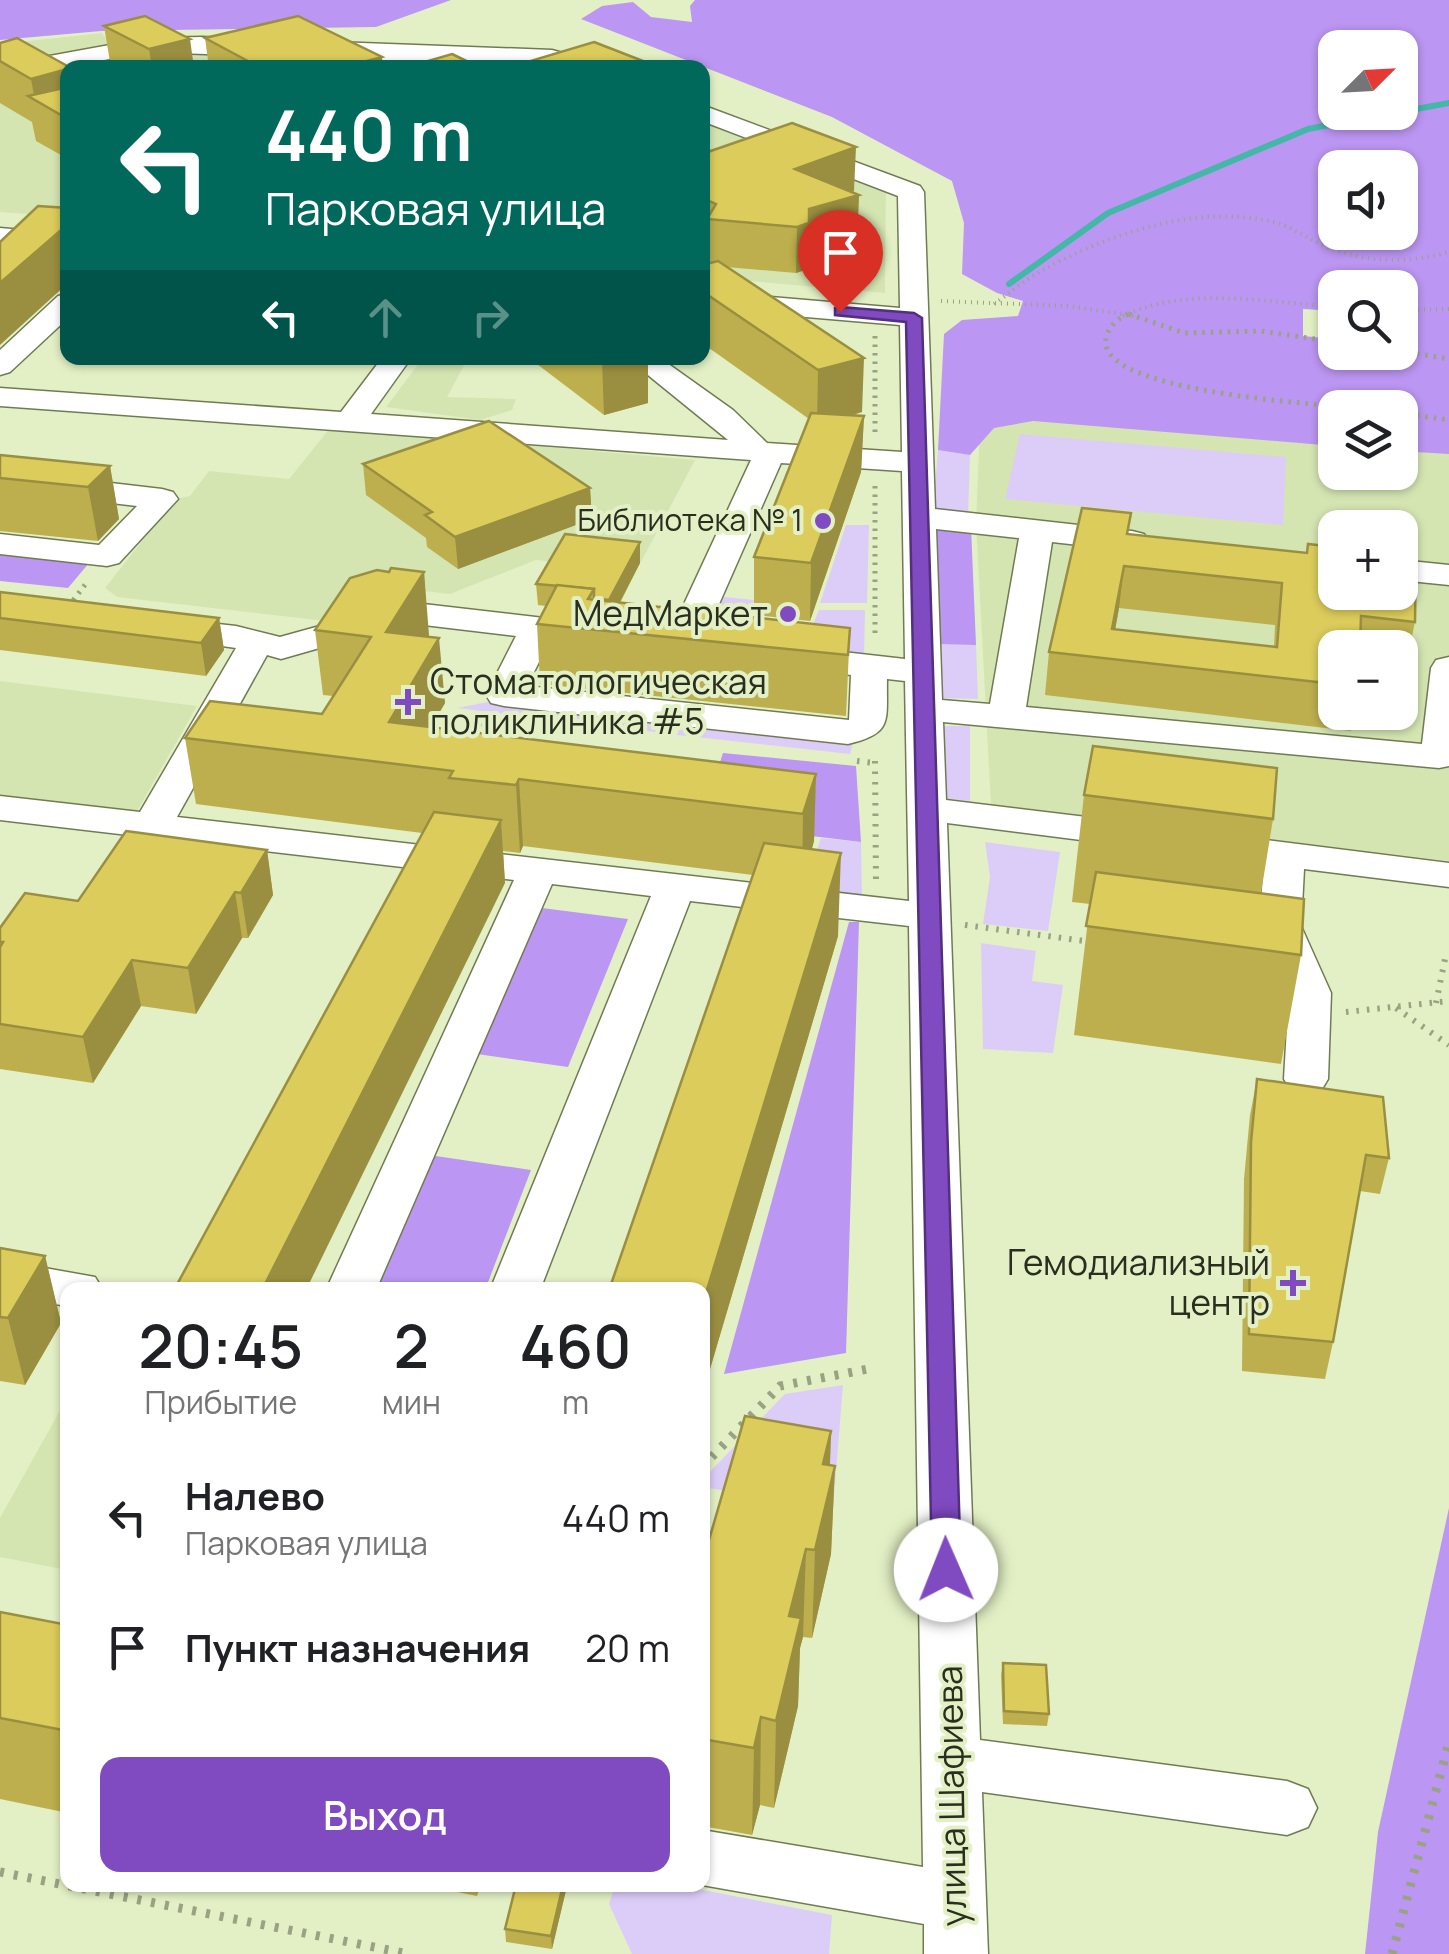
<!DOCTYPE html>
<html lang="ru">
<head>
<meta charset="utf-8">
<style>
	:root { --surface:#fff; --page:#f6f6f6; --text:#202124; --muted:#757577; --accent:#804ac1 }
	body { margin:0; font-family:Manrope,sans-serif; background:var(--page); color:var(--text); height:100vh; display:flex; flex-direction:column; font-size:38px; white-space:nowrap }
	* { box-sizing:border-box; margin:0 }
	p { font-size:32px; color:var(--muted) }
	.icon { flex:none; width:55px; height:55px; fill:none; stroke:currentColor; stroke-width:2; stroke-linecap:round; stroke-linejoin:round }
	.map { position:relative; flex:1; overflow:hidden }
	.sheet { position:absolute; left:60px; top:1282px; width:650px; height:610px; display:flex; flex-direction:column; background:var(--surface); border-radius:20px; box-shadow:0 2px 8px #0004 }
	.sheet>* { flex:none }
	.hud { position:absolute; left:60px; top:60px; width:650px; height:305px; border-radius:20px; box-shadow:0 2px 8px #0004; background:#00695c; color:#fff; overflow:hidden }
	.needle { width:65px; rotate:66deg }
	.buttons { position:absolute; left:1318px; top:30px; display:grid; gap:20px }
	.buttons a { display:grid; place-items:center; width:100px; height:100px; border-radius:20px; background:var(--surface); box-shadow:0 2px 8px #0004; font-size:50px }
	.pin { position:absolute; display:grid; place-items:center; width:85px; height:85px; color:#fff; margin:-102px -42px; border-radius:50% 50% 50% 0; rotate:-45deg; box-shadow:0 0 10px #0007 }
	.pin .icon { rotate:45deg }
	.me { position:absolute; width:110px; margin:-55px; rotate:359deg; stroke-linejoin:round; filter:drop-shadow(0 0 8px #0008) }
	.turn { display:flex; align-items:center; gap:35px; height:210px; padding:0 40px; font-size:45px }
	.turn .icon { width:130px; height:130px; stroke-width:2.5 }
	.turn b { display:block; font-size:70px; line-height:85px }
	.lanes { display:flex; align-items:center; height:95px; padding:0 40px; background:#0003; justify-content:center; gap:50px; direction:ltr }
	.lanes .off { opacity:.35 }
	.eta { display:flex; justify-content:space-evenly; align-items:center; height:170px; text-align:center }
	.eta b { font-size:60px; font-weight:600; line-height:70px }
	.action { display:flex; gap:20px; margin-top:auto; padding:20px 40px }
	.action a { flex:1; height:115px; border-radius:20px; background:var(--accent); color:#fff; font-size:40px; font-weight:600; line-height:115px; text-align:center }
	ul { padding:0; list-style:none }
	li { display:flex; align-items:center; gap:30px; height:130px; padding:0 40px }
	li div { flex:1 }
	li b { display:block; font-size:38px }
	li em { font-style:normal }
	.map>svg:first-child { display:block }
</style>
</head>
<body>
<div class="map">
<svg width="1449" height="1954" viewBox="0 0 1449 1954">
	<rect width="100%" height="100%" fill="#e3f0c5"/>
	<g fill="#d5e5b2" fill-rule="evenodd">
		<path d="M102 33 113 49 591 67 68 68 67 217 0 212V44Z"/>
		<path d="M702 110 886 188 885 293 703 277Z"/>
		<path d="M423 358H468L447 397 516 399 512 410 480 420 386 407Z"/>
		<path d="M981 399 1335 435V472H1400V441L1449 446V861L991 806 976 523ZM1335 528H1400V592H1335ZM1335 648H1400V712H1335Z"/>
		<path d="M330 428 695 460 641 562 613 559 607 569 536 560 450 594 361 584 334 622 117 597 105 588 175 499 190 496 209 471 289 479Z"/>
		<path d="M0 681 197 706 136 813 0 795Z"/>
		<path d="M67 1398V1570L0 1557V1518Z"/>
	</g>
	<g fill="#dccdf8">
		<path d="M1020 434 1286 457 1283 525 1005 499Z"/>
		<path d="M938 450 970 455 968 517 933 511Z"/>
		<path d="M846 525H869L867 603H820Z"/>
		<path d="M715 596 754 600 750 617 813 624 819 610H865L864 661 696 643Z"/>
		<path d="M934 644 976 645 978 699 940 698Z"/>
		<path d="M493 701 659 721 655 732 457 708Z"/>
		<path d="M681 724 853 743 850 754 677 735Z"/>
		<path d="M942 726H970V801L944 798Z"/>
		<path d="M821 838 861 842 862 896 804 889Z"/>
		<path d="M985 842 1060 852 1048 931 983 924 990 877Z"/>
		<path d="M981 943 1036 951 1032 981 1063 985 1053 1053 983 1049Z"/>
		<path d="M843 1385 833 1509 703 1487 702 1480 785 1394Z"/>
		<path d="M615 1885H677L832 1915 829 1954H632L609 1904Z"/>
	</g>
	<g fill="#bb96f2" fill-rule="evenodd">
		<path d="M0 0H451L376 27 101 31 0 40Z"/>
		<path d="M695 0H1449V454L1400 451V408H1335V446L1033 421 994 428 970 455 938 450 944 334 962 320 1018 316 1023 301 997 293 962 274 964 223 952 181 832 117 581 19 602 6 633 2 651 17 692 22 690 6ZM1335 48H1400V112H1335ZM1335 168H1400V232H1335ZM1335 288H1400V352H1335V339L1303 336V309L1335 311Z"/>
		<path d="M931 524 971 527 976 645 934 644Z"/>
		<path d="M0 554 89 563 68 588 0 581Z"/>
		<path d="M723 753 856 766 861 842 409 787 711 790Z"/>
		<path d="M542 908 628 919 568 1067 477 1054Z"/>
		<path d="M849 922H859L846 1353 724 1374Z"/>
		<path d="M429 1155 531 1170 485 1290H371Z"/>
		<path d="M1449 1508V1954H1365L1378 1832Z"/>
	</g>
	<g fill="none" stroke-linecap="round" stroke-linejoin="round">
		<g stroke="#43b8a7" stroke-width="6">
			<path d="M1400 112 1449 103"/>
			<path d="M1009 284 1108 213 1308 129 1398 112"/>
		</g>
		<defs>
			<g id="minor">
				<path d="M202 37 552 50 599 63 602 68 148 52 0 79V65L148 38Z"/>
				<path d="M702 105 920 186 924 192 935 509 1132 531 1144 534 1149 541 1144 548 1132 551 1052 542 1026 707 1422 744 1431 668 1436 660 1449 657V766L1439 768 943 722 946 800 1136 823 1150 827 1156 835 1150 843 1136 847 947 823 980 1740 1287 1781 1308 1789 1317 1808 1308 1827 1287 1835 982 1792 988 1954H924V1924L702 1885V1830L923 1867 909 926 690 901 540 1290H490L651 896 552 884 376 1290H326L514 880 0 820V796L140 812 236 648 152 636 146 629 152 622 164 618 236 626 280 637 406 602 595 624 607 628 613 635 607 642 595 646 550 640 527 686 849 720 851 675 777 665 772 657 777 649 790 646 905 659 902 471 781 463 701 645 696 653 683 656 670 653 665 645 751 460 0 406V388L341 412 382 358H411L371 414 728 440 627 358H660L733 410 767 443 902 452 900 325 702 308V291L900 308 898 196 702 121ZM936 529 1019 538 990 704 942 700ZM407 623 516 636 486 695 491 703 504 706 848 744C894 733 886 721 887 679L905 681 909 901 177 817 267 655 281 659Z"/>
				<path d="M0 228 68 234V250L0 244Z"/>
				<path d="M68 294V318L10 372 0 375V350L58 296Z"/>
				<path d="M0 470 162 489 173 492 178 499 119 563 107 566 0 554V534L99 545 137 506 0 490Z"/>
				<path d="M1400 560 1449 565V585L1400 580Z"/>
				<path d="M1211 833 1449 863V887L1304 869 1301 926 1331 993 1328 1079 1322 1089 1306 1094 1290 1089 1284 1079 1289 993 1259 926 1264 864 1197 853 1191 845 1197 837Z"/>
				<path d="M0 1260 95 1277 103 1290H68V1306L0 1296Z"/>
			</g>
		</defs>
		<use href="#minor" stroke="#707b54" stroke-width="3"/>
		<g stroke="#99a282" stroke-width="4" stroke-dasharray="1 5" stroke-linecap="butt">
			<path d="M941 301 1068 306 1136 316"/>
			<path d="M994 304C1009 294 1022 282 1038 273 1104 235 1197 203 1273 222 1291 226 1305 237 1322 245 1363 263 1406 264 1449 252"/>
			<path d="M1400 310 1449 309"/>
			<path d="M1123 316C1185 286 1269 302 1335 307"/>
		</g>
		<g stroke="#99a282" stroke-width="5" stroke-dasharray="2.5 6" stroke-linecap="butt">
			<path d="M1128 314C1118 319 1111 324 1107 335 1086 392 1322 404 1357 408"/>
			<path d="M1129 314 1184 333 1261 331 1335 342"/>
			<path d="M875 336V434"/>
			<path d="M1400 351 1449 359"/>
			<path d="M1400 413 1449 420"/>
			<path d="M875 486V639"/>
			<path d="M68 607 88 581"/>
			<path d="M482 727 491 722"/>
		</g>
		<g stroke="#99a282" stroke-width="6" stroke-dasharray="2.5 8" stroke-linecap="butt">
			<path d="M463 736 487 724"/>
			<path d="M857 761 875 763"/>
			<path d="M875 761 876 884"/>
			<path d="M965 925 1092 942"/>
			<path d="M1436 1003 1445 959"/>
			<path d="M1396 1008 1449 1045"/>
			<path d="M1346 1012 1449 1001"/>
		</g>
		<g stroke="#99a282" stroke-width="9" stroke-dasharray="4 10" stroke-linecap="butt">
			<path d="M702 1467 780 1386 868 1369"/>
			<path d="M0 1872 409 1954"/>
			<path d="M1392 1954 1449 1742"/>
		</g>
		<use href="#minor" fill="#fff" fill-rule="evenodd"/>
	</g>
	<g fill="#bdaf4e" fill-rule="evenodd">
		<path d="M104 26 194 68H111Z"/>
		<path d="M205 38 383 68H209Z"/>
		<path d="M0 43 68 68V159L36 141 32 122 0 103Z"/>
		<path d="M702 154 854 191 852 192 859 195 857 240 808 255V269L796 273 726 267 862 412 850 416H864L861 472 810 621 754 615V557L809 419 702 343V265L707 264V246L702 244Z"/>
		<path d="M529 358H648V403L604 415Z"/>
		<path d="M0 455 110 466 119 519 98 541 0 531Z"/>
		<path d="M363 464 590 488 592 519 458 569 427 547 426 538 366 495Z"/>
		<path d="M1128 534 1415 622 1406 664H1400V648H1335V712H1354L1351 731 1045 695 1049 652ZM1119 608 1275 625 1274 647 1115 629Z"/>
		<path d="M640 542V563L620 603 850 628 846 716 540 684 537 624 546 606 538 605 536 584Z"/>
		<path d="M389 572H424L428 637 445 703 431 727 816 774 814 841 812 849 838 936 702 1396V1290L753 875 523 846 520 853 503 851 505 883 422 833 196 804 185 738 322 714 333 696 323 695 315 630Z"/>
		<path d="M0 592 219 618 224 650 206 676 0 650Z"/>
		<path d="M1084 795 1273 819 1261 893 1301 955 1281 1064 1074 1035 1090 904 1072 902Z"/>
		<path d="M267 850 273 895 248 938H242L196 1014 141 1006 93 1083 0 1069V928L78 901Z"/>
		<path d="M1257 1079 1389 1158 1380 1194 1360 1191 1333 1342 1325 1379 1242 1371 1244 1179 1250 1115Z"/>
		<path d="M0 1248 45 1256 61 1323 25 1385 0 1381Z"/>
		<path d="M831 1431 830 1465 835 1466 831 1554 812 1638 803 1637 800 1648 798 1706 774 1808 760 1805 752 1835 702 1826V1564Z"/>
		<path d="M0 1612 68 1625V1813L0 1799Z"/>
		<path d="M1003 1663 1049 1714 1047 1726 1003 1724 1001 1675Z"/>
		<path d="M423 1885H481L477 1896Z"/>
		<path d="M567 1886 552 1949 506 1942 505 1929Z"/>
	</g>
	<g fill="#9a8f40">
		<path d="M190 39 194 68H152L149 49Z"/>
		<path d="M382 57 383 68H341Z"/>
		<path d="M68 69V118L35 100 31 79Z"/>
		<path d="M856 147 854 191 794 214 795 169Z"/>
		<path d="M859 195 857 240 808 255V269L796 273 797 227 809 209Z"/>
		<path d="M68 224V283L0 345V283Z"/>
		<path d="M614 358H648V403L604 415 602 361Z"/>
		<path d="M864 358 862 412 817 425 818 370Z"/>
		<path d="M864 416 861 472 810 621 811 563Z"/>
		<path d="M110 466 119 519 98 541 88 487Z"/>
		<path d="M590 488 592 519 458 569 455 537Z"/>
		<path d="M640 542V563L610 621 609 600Z"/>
		<path d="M1124 566 1119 608 1110 659 1112 629Z"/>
		<path d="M424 572 429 635 392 697 386 632Z"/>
		<path d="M219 618 224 650 206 676 201 643Z"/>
		<path d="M439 638 445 703 409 765 389 722Z"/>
		<path d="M816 774 814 841 802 882 803 814Z"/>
		<path d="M519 779 523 846 520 853 516 785Z"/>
		<path d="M501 820 505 883 306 1290H262Z"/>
		<path d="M267 850 273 895 248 938 241 893Z"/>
		<path d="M841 853 838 936 702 1396V1306Z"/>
		<path d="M235 892 242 938 196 1014 188 968Z"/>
		<path d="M132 960 141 1006 93 1083 83 1037Z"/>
		<path d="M45 1256 61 1323 25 1385 8 1318Z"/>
		<path d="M831 1431 829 1492 835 1466 831 1554 812 1638 815 1550 823 1464Z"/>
		<path d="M806 1549 803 1637 800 1648 798 1706 774 1808 776 1721 789 1616Z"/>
		<path d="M761 1717 760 1805 752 1835 754 1748Z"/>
		<path d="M563 1885 567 1886 552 1949 551 1936Z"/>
	</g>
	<g fill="#dccc5b" stroke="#9a8f40" stroke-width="2.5" fill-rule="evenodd">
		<path d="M145 16 190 39 149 49 104 26Z"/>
		<path d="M298 16 382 57 341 68H261L205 38Z"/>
		<path d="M17 38 71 68 31 79 0 61V43Z"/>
		<path d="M594 42 661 68H507Z"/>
		<path d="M452 54 481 68H404Z"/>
		<path d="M68 87V119L28 96Z"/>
		<path d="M792 123 856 147 795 169 859 195 809 209V223L797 227 707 219 716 204 702 198V154Z"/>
		<path d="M38 206 68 208V224L0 283V242Z"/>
		<path d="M718 261 864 358 818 370 702 291V265Z"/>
		<path d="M811 413 864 416 811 563 754 557Z"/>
		<path d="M489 421 590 488 455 537 425 515 432 512 363 464Z"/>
		<path d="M0 455 110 466 88 487 0 478Z"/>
		<path d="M1082 508 1131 513 1127 534 1307 553 1308 544 1335 547V592H1400V553L1416 555 1415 622 1361 616 1360 648H1335V684L1049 652ZM1124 566 1282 583 1277 647 1112 629Z"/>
		<path d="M565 534 640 542 609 600 594 598V589L536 584Z"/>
		<path d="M391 568 424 572 386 632 439 638 389 722 816 774 803 814 519 779 516 785 449 778 453 771 185 738 210 701 322 714 371 637 315 630 350 578 377 570 389 572Z"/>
		<path d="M557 585 594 589 588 599 850 628 848 655 537 624Z"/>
		<path d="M0 592 219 618 201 643 0 618Z"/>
		<path d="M1093 746 1277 768 1273 819 1084 795Z"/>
		<path d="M434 812 501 820 262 1290H174Z"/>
		<path d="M126 831 267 850 241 893 235 892 188 968 132 960 83 1037 0 1024V947L3 942H0V928L25 893 78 901Z"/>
		<path d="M764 843 841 853 702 1306V1290H609Z"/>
		<path d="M1096 872 1304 899 1301 955 1086 926Z"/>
		<path d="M1257 1079 1383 1097 1389 1158 1366 1155 1333 1342 1249 1334 1251 1142Z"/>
		<path d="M0 1248 45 1256 8 1318 0 1317Z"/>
		<path d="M745 1416 831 1431 823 1464 835 1466 815 1550 806 1549 789 1616 801 1618 776 1721 761 1717 754 1748 702 1739V1564Z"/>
		<path d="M0 1612 68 1625V1731L0 1718Z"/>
		<path d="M1003 1663 1046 1665 1049 1714 1004 1711Z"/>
		<path d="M516 1885H563L551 1936 505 1929Z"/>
	</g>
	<path fill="#804ac1" stroke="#53307d" stroke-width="2.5" d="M840 307 914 313 922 318 961 1570 957 1579 946 1582 936 1579 932 1570 906 322 835 315V308Z"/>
	<g fill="#804ac1" stroke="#e3f0c5" stroke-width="4">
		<circle cx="823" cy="521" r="10"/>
		<circle cx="788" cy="614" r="10"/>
		<path d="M403 687h10v10h10v10h-10v10h-10v-10h-10v-10h10z"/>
		<path d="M1288 1268h10v10h10v10h-10v10h-10v-10h-10v-10h10z"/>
	</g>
	<g text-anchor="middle" stroke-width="8" stroke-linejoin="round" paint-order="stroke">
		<g font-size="30" fill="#292e1e" stroke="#e3f0c5" text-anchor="end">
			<text x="803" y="531">Библиотека № 1</text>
		</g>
		<g font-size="35" fill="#292e1e" stroke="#e3f0c5" text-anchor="end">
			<text x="768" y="626">МедМаркет</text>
			<text x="430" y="694" text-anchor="start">Стоматологическая<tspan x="430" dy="40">поликлиника #5</tspan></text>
			<text x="1270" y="1275">Гемодиализный<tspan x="1270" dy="40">центр</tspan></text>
		</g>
		<g font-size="35" fill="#292e1e" stroke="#e3f0c5">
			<text transform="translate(952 1796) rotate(-91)" y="12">улица Шафиева</text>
		</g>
	</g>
</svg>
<div class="buttons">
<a><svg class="needle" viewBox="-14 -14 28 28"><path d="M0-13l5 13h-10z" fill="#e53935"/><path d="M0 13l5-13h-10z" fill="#757577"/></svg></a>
<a><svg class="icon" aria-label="sound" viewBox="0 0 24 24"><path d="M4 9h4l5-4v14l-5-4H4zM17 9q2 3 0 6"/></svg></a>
<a><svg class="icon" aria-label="search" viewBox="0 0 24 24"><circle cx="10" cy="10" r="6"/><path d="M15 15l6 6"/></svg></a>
<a><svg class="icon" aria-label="layers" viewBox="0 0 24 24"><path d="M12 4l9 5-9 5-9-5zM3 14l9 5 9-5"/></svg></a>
<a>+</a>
<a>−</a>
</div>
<div class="pin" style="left:840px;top:312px;background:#d93025"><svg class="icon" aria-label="arrive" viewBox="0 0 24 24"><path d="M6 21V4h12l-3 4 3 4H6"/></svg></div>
<svg class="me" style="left:946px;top:1570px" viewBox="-20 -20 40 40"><circle r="19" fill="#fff"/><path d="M0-13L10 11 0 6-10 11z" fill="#804ac1"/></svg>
<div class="hud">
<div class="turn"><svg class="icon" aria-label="left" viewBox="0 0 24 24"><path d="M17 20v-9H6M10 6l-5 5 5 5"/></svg><div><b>440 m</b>Парковая улица</div></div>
<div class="lanes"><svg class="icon" aria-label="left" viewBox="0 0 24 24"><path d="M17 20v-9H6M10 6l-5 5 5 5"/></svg><svg class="icon off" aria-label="ahead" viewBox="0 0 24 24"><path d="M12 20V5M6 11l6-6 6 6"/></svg><svg class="icon off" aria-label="right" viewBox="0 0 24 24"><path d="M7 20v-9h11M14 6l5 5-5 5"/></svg></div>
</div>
<section class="sheet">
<div class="eta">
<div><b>20:45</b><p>Прибытие</p></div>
<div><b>2</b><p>мин</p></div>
<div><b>460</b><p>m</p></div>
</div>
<ul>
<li><svg class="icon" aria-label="left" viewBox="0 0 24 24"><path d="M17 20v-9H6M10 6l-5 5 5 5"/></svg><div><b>Налево</b><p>Парковая улица</p></div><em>440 m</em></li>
<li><svg class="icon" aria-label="arrive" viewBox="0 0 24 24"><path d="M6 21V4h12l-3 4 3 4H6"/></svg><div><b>Пункт назначения</b></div><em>20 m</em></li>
</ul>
<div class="action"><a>Выход</a></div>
</section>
</div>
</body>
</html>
